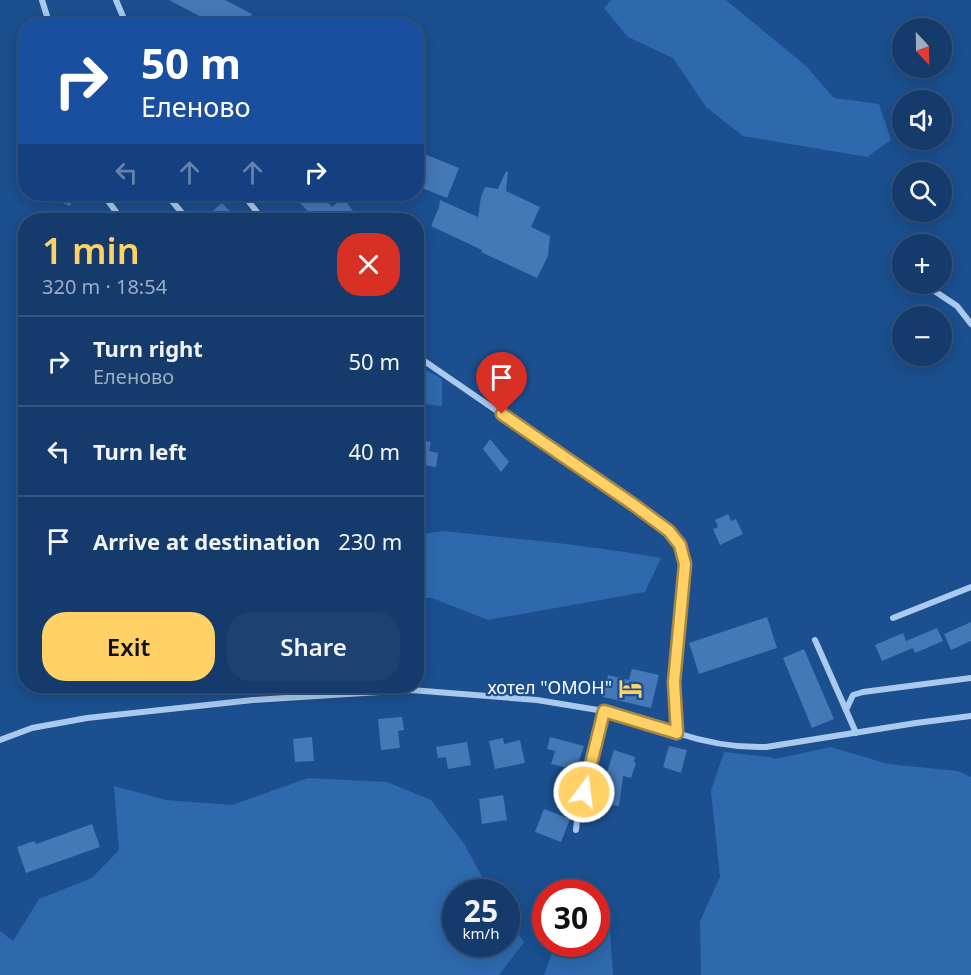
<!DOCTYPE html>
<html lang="en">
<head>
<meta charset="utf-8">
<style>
	:root { --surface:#143b6b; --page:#1d4271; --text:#f1f3f6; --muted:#9dadc1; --line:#33557e; --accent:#ffd166 }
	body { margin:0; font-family:"Noto Sans",sans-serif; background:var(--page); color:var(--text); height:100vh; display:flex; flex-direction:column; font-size:22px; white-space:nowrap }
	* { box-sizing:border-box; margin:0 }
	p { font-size:20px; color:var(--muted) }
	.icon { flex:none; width:33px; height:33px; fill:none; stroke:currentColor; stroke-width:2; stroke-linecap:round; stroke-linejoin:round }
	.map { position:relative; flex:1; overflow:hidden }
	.panel { position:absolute; left:18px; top:213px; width:406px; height:480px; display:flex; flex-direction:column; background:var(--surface); border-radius:24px; box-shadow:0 3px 15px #0003,0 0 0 2px var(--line) }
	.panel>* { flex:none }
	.banner { position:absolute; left:18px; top:18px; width:406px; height:183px; border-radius:24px; box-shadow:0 3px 15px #0003,0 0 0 2px var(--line); background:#1a4fa0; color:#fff; overflow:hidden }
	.needle { width:39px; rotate:158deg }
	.tools { position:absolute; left:892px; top:18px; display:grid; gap:12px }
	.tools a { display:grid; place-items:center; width:60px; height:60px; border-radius:50%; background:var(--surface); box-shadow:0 3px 15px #0003,0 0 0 2px var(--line); font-size:30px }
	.speed { position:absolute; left:442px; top:879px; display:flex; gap:12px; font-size:30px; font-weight:700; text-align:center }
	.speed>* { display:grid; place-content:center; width:78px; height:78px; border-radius:50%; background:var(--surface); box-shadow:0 3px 15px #0003,0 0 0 2px var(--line); line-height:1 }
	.speed small { font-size:15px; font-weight:400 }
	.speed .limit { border:9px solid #d22; background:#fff; color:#111 }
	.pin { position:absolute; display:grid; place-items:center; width:51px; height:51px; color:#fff; margin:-62px -26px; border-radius:50% 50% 50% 0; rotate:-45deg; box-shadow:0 0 6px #0007 }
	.pin .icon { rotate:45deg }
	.me { position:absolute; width:66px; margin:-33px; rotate:15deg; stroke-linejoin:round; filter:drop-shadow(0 0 4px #0008) }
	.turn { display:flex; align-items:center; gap:21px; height:126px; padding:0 24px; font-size:27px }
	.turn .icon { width:78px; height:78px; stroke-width:2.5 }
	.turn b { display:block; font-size:42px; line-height:51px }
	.lanes { display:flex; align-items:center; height:57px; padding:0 24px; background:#0003; justify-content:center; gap:30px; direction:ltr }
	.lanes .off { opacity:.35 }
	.round { display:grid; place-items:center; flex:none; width:63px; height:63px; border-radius:24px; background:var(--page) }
	.overview { display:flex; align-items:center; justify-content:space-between; height:102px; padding:0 24px }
	h1 { font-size:36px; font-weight:600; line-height:45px; color:var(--accent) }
	.cta { display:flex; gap:12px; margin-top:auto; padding:12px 24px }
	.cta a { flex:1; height:69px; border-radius:24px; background:var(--accent); color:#111; font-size:24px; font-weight:600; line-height:69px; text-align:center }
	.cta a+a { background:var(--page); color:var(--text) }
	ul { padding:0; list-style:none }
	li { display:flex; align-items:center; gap:18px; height:90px; padding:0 24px; border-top:2px solid var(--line) }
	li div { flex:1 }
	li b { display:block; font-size:22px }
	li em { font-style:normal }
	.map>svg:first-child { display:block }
</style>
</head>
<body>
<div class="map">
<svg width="971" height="975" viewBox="0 0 971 975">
	<rect width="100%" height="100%" fill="#1b4f8f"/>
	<g fill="#2e69ad">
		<path d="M611 0H726L806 66 834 98 879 104 891 140 867 157 743 136 706 107 673 58 628 37 604 8Z"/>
		<path d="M417 365 442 379V406L417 403Z"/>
		<path d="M443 531C516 539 589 545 661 558L645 592 488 620 432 598H417V535Z"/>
		<path d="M831 747 888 764 958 771 971 777V975H701L700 921 720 877 711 791 724 752 768 757 775 759Z"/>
		<path d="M308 778 387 782 431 800 465 845 490 892H456V944H507V919L524 942 499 975H0V931L13 941 39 899 92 878 119 850 114 786 166 800 232 805Z"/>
		<path d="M597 898 610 930 613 975H544L552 953 587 944H597Z"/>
	</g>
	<g fill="#4478b7">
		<path d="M169 0H225L252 14 250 17 267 26H218Z"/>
		<path d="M417 151 459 168 447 198 417 186Z"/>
		<path d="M506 171 508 172 506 191 540 207 531 227 550 236 548 256 537 278 481 252 482 250 431 226 439 207 440 200 478 217 481 197 485 187 498 189Z"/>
		<path d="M40 194H76L70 206Z"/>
		<path d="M300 194H320L332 207 343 198 360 220H316L295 198Z"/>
		<path d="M222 203 229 210 234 212 237 220H202Z"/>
		<path d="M490 439 509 462 501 472 483 449Z"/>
		<path d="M418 440 431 442 429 451 438 453 436 467 417 464Z"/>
		<path d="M728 514 731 521 736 519 743 534 720 545 713 529 718 527 715 520Z"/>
		<path d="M767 617 777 648 699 674 689 643Z"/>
		<path d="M971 622V641L951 650 944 634Z"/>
		<path d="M937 628 943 641 915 653 913 648 882 661 875 645 903 633 906 641Z"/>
		<path d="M804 649 834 719 812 728 783 658Z"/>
		<path d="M632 669 659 675 651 708 603 697 608 675 629 680Z"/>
		<path d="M402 717 404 730 398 731 400 748 381 750 378 719Z"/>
		<path d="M312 737 314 761 295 762 293 739Z"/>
		<path d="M550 737 584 746 576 770 551 764 555 751 547 749Z"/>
		<path d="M503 738 504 744 520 740 525 763 495 769 489 741Z"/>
		<path d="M467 742 471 765 448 769 446 757 438 758 436 747Z"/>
		<path d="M669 746 687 750 681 773 663 767Z"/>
		<path d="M614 750 635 757 634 762 636 763 631 778 623 776 619 806 594 803 597 781 604 782Z"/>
		<path d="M503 795 507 820 482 824 479 799Z"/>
		<path d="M544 809 570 819 561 842 535 832Z"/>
		<path d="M92 824 100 847 26 873 17 847 34 841 36 844Z"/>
	</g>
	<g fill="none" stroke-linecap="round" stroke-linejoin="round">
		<g stroke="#a9c9ee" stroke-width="6">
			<path d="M42 0 50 26"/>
			<path d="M116 0 127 26"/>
			<path d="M103 194 122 220"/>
			<path d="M166 194 188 220"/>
			<path d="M243 194 263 220"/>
			<path d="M924 284 957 306 971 324"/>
			<path d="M417 356 634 505 669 531 680 545 685 564 674 682 677 733C707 743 734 748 766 747L916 723 971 716"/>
			<path d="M893 618 971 587"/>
			<path d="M815 640 846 710"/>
			<path d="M856 733 846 710 853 695 863 692 971 678"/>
			<path d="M0 740 32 728 87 718 253 700 411 690 537 700 604 711 677 733"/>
			<path d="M576 830 578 812 604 711"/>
		</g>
	</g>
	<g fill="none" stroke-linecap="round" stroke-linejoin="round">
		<defs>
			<path id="route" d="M502 414 634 505 669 531 680 545 685 564 674 682 677 733 604 711 584 792"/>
		</defs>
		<use href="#route" stroke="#a68842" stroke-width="15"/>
		<use href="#route" stroke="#ffd166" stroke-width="10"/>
	</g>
	<defs>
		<symbol id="hotel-bare" viewBox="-9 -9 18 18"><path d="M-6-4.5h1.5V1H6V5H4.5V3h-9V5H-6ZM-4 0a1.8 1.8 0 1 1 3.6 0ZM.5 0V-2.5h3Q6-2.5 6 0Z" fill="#ffd166" stroke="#1b4f8f" stroke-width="2.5" paint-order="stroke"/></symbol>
	</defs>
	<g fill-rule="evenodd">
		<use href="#hotel-bare" x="614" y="672" width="33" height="33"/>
	</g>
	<g text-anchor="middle" stroke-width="4.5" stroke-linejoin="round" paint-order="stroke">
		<g font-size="18" fill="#fff" stroke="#1b4f8f" text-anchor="end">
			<text x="612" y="694">хотел "ОМОН"</text>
		</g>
	</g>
</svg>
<div class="tools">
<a><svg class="needle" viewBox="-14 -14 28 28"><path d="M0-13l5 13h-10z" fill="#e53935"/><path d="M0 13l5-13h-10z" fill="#9dadc1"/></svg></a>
<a><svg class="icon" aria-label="sound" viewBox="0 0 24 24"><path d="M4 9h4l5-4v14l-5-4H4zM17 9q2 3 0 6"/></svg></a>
<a><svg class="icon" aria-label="search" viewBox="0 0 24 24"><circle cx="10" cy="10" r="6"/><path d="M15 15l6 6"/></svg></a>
<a>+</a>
<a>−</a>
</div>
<div class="speed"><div>25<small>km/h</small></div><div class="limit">30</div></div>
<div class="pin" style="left:502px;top:414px;background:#d93025"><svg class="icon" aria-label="arrive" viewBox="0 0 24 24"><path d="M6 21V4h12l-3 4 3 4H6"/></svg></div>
<svg class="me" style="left:584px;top:792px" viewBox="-20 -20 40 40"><circle r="17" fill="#ffd166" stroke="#fff" stroke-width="3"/><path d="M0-11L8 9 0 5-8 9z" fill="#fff"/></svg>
<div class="banner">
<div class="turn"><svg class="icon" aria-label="right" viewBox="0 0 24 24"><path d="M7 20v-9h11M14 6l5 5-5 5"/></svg><div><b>50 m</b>Еленово</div></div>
<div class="lanes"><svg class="icon off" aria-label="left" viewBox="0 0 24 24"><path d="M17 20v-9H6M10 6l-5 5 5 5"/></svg><svg class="icon off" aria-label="ahead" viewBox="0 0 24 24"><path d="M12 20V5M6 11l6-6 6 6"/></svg><svg class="icon off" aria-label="ahead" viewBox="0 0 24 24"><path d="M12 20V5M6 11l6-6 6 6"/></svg><svg class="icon" aria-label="right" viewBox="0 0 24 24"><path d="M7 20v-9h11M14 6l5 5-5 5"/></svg></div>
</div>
<section class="panel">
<div class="overview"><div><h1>1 min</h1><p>320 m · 18:54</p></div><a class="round" style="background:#d93025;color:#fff"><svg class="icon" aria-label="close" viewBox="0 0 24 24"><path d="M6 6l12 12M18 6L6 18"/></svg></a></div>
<ul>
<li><svg class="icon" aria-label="right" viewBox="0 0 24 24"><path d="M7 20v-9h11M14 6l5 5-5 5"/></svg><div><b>Turn right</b><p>Еленово</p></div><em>50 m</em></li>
<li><svg class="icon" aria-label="left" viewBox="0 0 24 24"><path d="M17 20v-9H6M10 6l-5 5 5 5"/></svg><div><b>Turn left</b></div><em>40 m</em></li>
<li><svg class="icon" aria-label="arrive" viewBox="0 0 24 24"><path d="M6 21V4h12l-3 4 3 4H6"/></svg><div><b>Arrive at destination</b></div><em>230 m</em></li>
</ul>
<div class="cta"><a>Exit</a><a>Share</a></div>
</section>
</div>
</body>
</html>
